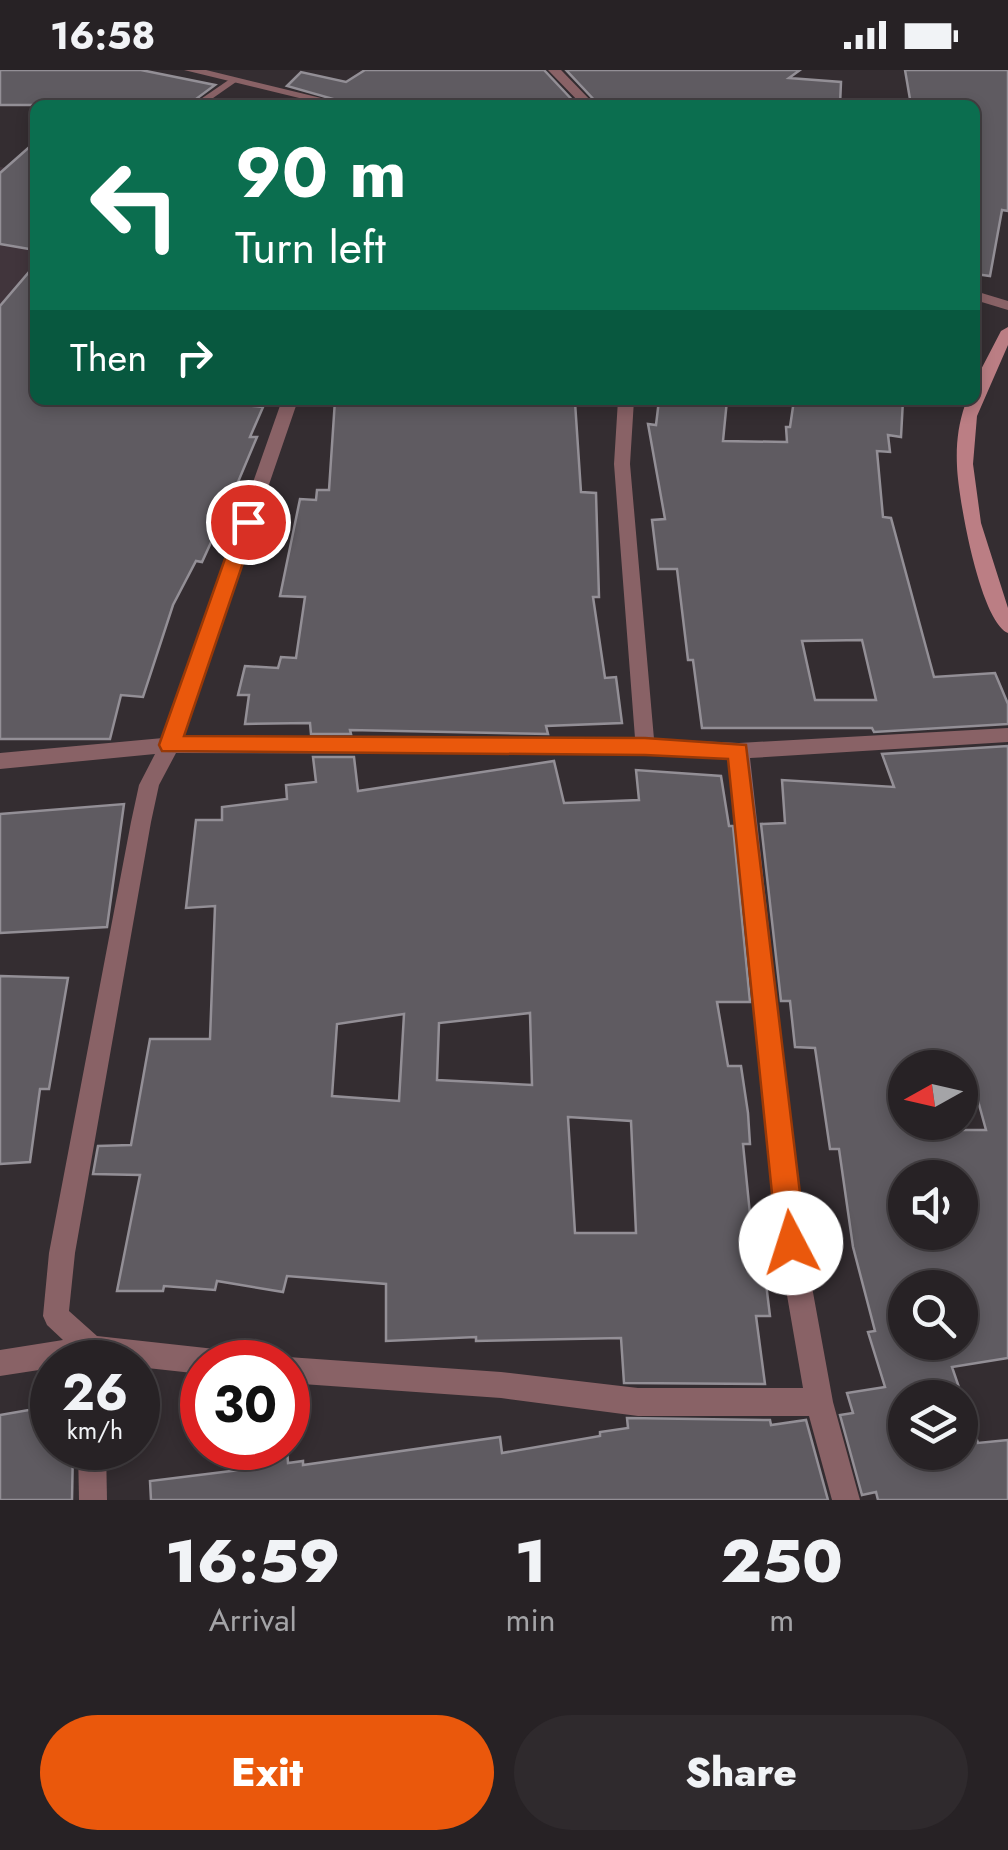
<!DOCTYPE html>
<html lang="en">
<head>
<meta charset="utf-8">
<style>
	:root { --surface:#272225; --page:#2f2a2d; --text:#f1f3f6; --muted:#a4a4a7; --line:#433f42; --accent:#ea580c }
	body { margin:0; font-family:Jost,sans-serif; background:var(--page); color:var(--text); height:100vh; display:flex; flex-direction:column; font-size:38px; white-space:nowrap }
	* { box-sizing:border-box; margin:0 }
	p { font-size:32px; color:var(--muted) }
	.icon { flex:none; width:55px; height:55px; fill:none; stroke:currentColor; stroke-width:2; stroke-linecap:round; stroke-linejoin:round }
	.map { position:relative; height:1430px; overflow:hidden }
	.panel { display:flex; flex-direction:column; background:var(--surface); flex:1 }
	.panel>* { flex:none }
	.banner { position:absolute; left:30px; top:30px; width:950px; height:305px; border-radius:15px; box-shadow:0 5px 15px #0003,0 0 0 2px var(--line); background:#0b6e4f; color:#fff; overflow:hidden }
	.needle { width:65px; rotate:262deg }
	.fabs { position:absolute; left:888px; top:980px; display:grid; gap:20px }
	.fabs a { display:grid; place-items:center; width:90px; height:90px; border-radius:50%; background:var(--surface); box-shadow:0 5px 15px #0003,0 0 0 2px var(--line); font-size:50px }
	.speed { position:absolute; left:30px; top:1270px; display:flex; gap:20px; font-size:50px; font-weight:700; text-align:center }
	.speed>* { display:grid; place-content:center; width:130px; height:130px; border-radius:50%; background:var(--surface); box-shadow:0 5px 15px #0003,0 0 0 2px var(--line); line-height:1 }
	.speed small { font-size:25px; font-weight:400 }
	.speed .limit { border:15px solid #d22; background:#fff; color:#111 }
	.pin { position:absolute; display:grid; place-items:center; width:85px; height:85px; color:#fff; margin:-42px; border:5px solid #fff; border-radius:50%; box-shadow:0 2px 10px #0007 }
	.me { position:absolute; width:110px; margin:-55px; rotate:355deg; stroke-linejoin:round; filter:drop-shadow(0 0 8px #0008) }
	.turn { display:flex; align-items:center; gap:35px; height:210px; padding:0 40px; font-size:45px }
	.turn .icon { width:130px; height:130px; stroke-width:2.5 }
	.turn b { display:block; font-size:70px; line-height:85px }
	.then { display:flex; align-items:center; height:95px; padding:0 40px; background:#0003; gap:20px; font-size:38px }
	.eta { display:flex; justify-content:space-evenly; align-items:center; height:170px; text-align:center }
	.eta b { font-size:60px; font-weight:800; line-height:70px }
	.cta { display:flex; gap:20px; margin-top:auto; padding:20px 40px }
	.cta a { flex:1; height:115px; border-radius:60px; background:var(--accent); color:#fff; font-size:40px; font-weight:800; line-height:115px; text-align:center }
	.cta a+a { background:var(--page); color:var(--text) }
	.status { display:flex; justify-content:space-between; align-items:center; height:70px; padding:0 50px; background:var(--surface); direction:ltr }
	.status svg { height:28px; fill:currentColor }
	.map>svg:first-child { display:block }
</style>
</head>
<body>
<div class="status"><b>16:58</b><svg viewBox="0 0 49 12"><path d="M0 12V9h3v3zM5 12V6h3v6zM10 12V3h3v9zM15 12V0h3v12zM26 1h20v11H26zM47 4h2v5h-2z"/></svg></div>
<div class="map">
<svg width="1008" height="1430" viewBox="0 0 1008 1430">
	<rect width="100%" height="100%" fill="#342d31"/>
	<path fill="#41353c" d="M0 97 35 102V244L0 306Z"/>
	<g fill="#5f5b61" stroke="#938f96" stroke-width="2.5" fill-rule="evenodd">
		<path d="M0 0H141L215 15 188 35H0Z"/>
		<path d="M365 0H544L577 35H354L287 16 301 2 346 12Z"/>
		<path d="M566 0H800L789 8 841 12 840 35H599Z"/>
		<path d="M905 0H1008V141L1002 140 990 206 975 204V35H911Z"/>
		<path d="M35 72V180L0 174V103Z"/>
		<path d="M35 195V330H198L263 337 250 367H257L230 431 202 492 196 491 173 535 143 627 121 625 110 669H0V236Z"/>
		<path d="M335 330 575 332 581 422 596 423 599 527H593L605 608 616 607 622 653 546 656 548 664 350 660 351 664H311L310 653 245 654 249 625H238L245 596 278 598 281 587 296 588 305 527 280 526 300 429 316 430 317 420H329Z"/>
		<path d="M659 330H727L723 371 787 372 786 357H790L794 330H903L901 367 888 365 890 382 877 381 883 447 891 448 934 607 995 603 1008 634V654L874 662 872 658H702L693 590H688L677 499H658L652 450 665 449 648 354 656 355ZM862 570 876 630H815L802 571Z"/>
		<path d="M1008 676V1288L952 1297 978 1373 1008 1370V1430H878L876 1422 862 1425 840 1345 853 1343 847 1323 885 1317 868 1262 875 1261 853 1177 839 1079H830L815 978 795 977 790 931H781L761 754 785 753 782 710 894 717 882 684ZM905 998H969L986 1060H905ZM905 1108H960V1162H905ZM905 1218H960V1272H905ZM905 1328H960V1382H905Z"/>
		<path d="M313 687H354L358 721 554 691 564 733 639 730 636 700 721 706 729 756H733L750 932H717L728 996H741L748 1043 750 1074H743L752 1164H760L770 1246H756L765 1314 624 1313 621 1268 476 1271V1267L386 1271V1214L287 1206 283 1222 217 1211 215 1220 164 1216 163 1221H117L140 1105 93 1104 98 1076 131 1075 150 969H210L215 836 186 838 196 750H222V737L287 729 286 715 316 712ZM530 943 532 1015 437 1010 439 953ZM404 944 399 1031 332 1026 337 954ZM568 1047 631 1051 636 1163H575Z"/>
		<path d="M124 734 107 857 0 863V744Z"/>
		<path d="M0 906 68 908 49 1019H40L30 1092 0 1094Z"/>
		<path d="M52 1336V1378H73L72 1430H0V1345Z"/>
		<path d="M627 1348 770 1350 771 1355 806 1350 828 1430H151L150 1411 255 1398V1378H287L288 1393 303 1391V1395L500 1367 502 1383 600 1366V1362L628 1358Z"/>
	</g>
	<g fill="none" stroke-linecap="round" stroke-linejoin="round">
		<path fill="#896266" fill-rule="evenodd" d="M233 7 237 10 236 12 203 35H192Z"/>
		<g fill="#896266" fill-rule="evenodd">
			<path d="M184 0H206L350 35H328Z"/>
			<path d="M548 0H561L595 35H582Z"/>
			<path d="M975 221 1008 231V240L975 230Z"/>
			<path d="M282 330H298L182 668H635L614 394 618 330H634L630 394 654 669 739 673 1008 658V672L750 688 804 1173 833 1332 860 1430H832L809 1346H638L501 1328 288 1313V1292H278L288 1287 501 1302 638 1318H803L778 1173 730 688 645 684 176 683 159 715 151 752 75 1183 69 1241 97 1266 215 1279 224 1283 228 1292H202V1304L138 1297V1292H52V1298L0 1306V1280L63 1270 47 1255 43 1246 49 1183 131 752 139 715 155 684 0 699V683L163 668Z"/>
			<path d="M78 1378H106L107 1430H79Z"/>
		</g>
		<path fill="#bb7e84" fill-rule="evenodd" d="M1008 257V275L977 346 973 394 981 453 1008 538V563C980 551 958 427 957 396 956 375 958 355 965 335L967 330H975V311L1001 261Z"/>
	</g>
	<path fill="#ea580c" stroke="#983908" stroke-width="2.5" d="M248 446 257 452 184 666 645 668 746 675 806 1173 801 1183 791 1187 781 1183 777 1173 728 689 645 685 162 681 159 675 238 452Z"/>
</svg>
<div class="fabs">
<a><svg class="needle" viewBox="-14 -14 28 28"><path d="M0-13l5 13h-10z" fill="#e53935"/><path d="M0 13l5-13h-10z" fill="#a4a4a7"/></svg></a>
<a><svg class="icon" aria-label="sound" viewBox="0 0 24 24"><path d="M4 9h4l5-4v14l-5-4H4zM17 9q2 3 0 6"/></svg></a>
<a><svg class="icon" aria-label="search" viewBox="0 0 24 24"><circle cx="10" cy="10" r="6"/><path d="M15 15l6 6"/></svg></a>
<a><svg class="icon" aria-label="layers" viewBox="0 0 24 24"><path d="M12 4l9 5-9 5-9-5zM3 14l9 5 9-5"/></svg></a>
</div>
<div class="speed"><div>26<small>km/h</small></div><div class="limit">30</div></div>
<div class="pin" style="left:248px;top:452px;background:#d93025"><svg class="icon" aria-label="arrive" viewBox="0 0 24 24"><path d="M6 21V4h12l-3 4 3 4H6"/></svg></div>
<svg class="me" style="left:791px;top:1173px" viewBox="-20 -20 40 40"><circle r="19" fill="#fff"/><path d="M0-13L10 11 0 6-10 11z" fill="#ea580c"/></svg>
<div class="banner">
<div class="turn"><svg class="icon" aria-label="left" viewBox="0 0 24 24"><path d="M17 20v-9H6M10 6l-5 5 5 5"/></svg><div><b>90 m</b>Turn left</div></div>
<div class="then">Then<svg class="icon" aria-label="right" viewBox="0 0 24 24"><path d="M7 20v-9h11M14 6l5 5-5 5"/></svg></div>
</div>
</div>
<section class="panel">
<div class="eta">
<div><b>16:59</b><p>Arrival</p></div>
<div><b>1</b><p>min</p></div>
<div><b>250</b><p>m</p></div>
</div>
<div class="cta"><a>Exit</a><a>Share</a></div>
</section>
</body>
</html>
